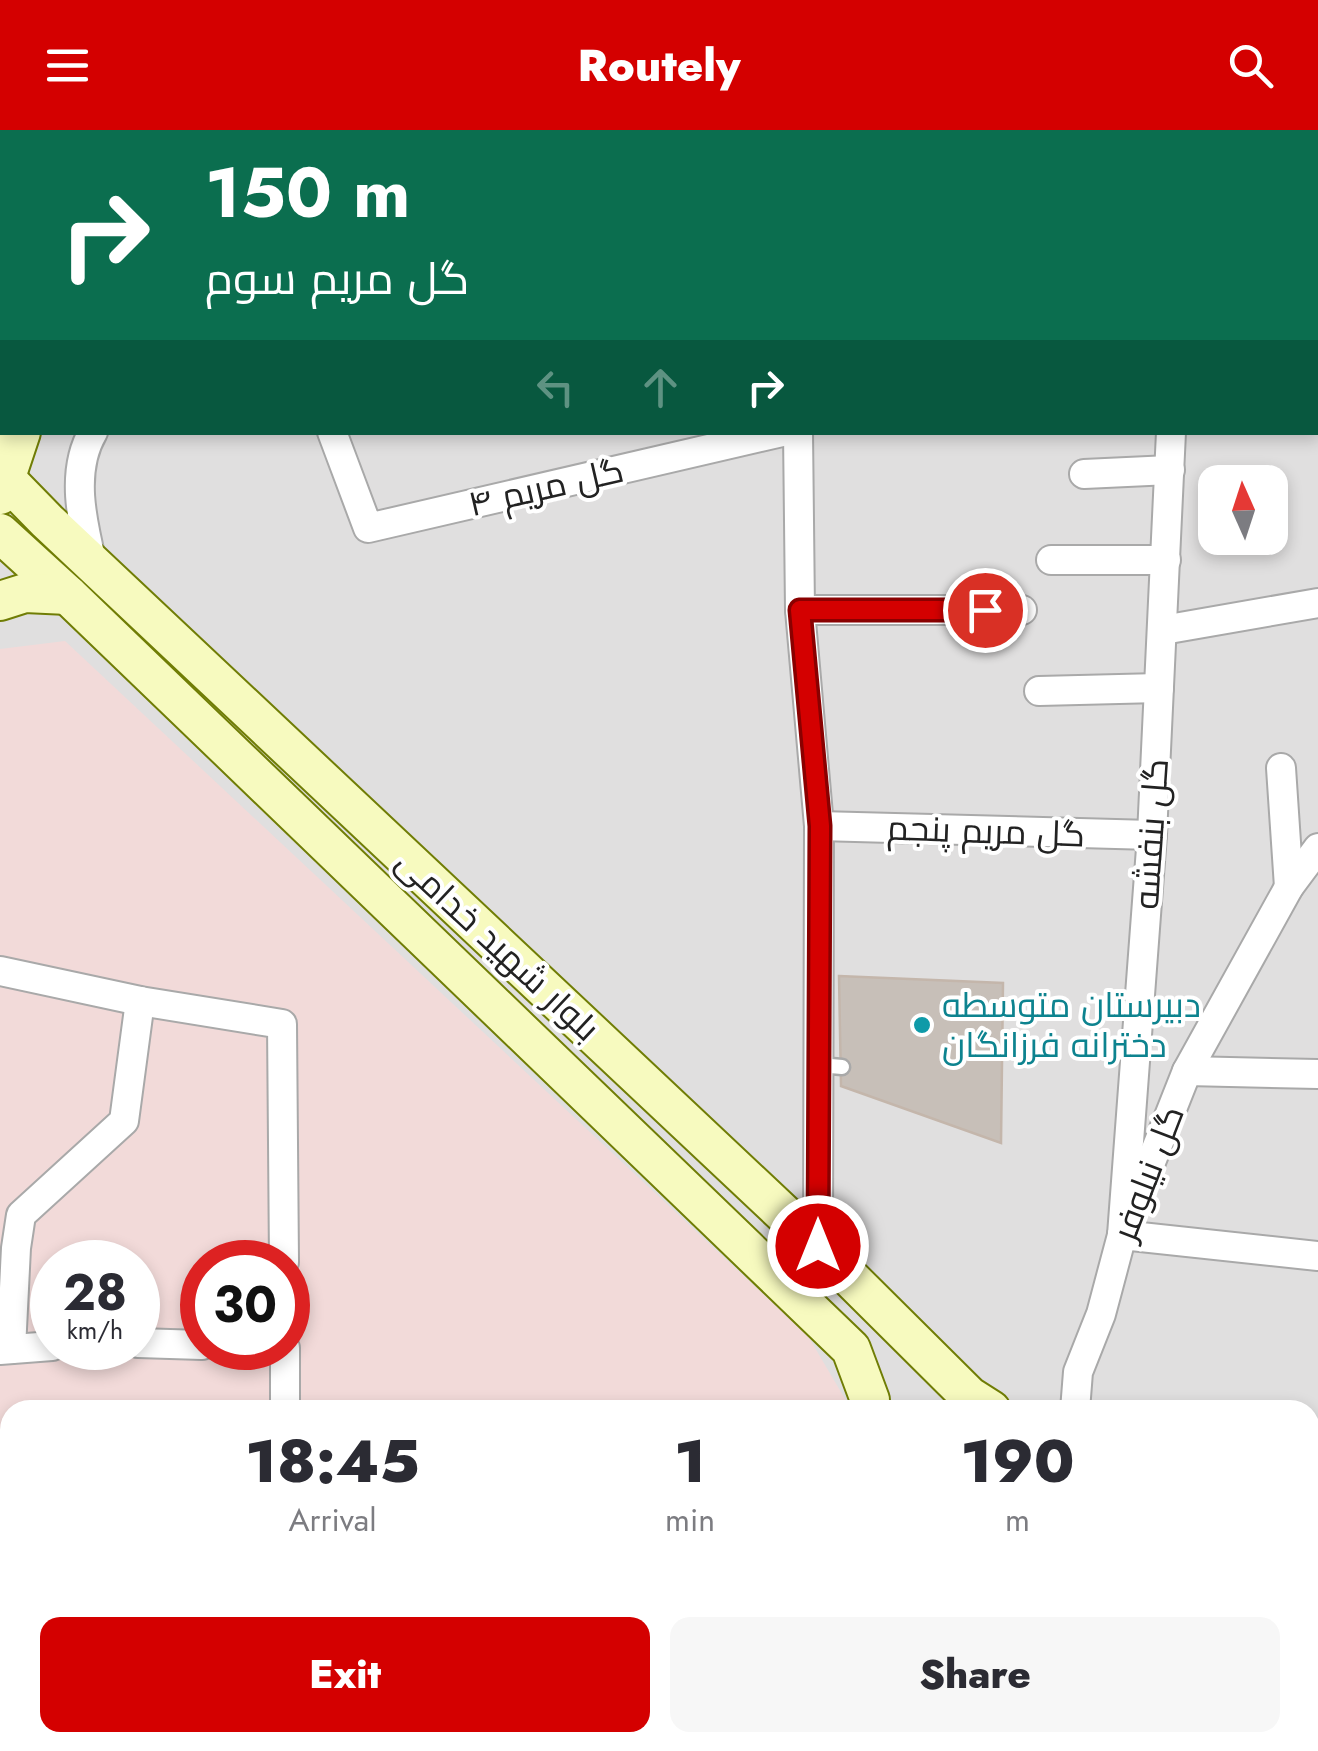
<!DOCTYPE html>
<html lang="en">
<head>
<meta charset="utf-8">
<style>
	:root { --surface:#fff; --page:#f7f7f7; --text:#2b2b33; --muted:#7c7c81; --accent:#d40000 }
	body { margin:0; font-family:Jost,Cairo,sans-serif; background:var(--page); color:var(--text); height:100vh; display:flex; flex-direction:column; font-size:38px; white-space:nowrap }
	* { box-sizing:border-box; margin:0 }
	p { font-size:32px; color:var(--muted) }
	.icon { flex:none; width:55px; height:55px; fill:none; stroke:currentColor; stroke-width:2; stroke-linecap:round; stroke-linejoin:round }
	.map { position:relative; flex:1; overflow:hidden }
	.side { position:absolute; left:0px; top:1270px; width:1320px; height:352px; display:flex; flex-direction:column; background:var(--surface); border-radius:30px 30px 0 0; box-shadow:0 5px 15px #0003 }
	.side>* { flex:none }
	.hud { position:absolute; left:0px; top:0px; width:1320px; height:305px; box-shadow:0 5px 15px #0003; background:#0b6e4f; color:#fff; overflow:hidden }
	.needle { width:65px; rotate:357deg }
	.buttons { position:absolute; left:1198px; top:335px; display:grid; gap:20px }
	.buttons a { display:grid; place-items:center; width:90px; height:90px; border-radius:20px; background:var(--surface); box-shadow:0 5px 15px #0003; font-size:50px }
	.speed { position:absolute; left:30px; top:1110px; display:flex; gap:20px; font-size:50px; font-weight:700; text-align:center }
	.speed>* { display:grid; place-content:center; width:130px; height:130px; border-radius:50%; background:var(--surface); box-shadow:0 5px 15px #0003; line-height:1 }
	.speed small { font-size:25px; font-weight:400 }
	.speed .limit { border:15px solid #d22; background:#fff; color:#111 }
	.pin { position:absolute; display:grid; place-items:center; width:85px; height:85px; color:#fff; margin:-42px; border:5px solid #fff; border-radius:50%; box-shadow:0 2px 10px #0007 }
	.me { position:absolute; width:110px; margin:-55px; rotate:0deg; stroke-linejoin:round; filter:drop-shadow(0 0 8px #0008) }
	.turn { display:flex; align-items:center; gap:35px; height:210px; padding:0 40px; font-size:45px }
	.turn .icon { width:130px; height:130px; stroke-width:2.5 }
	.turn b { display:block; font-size:70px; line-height:85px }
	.lanes { display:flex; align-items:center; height:95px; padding:0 40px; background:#0003; justify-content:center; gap:50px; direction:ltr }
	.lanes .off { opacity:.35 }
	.eta { display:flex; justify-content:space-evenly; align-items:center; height:170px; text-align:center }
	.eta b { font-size:60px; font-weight:800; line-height:70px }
	.button { display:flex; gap:20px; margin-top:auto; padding:20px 40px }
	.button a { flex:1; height:115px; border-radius:20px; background:var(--accent); color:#fff; font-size:40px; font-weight:800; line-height:115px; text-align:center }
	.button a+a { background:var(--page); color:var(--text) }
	header { display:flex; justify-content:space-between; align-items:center; height:130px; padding:0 40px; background:var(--accent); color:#fff; font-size:45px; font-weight:800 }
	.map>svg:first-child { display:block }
</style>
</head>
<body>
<header><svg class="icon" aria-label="menu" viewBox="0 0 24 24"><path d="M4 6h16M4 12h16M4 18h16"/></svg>Routely<svg class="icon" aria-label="search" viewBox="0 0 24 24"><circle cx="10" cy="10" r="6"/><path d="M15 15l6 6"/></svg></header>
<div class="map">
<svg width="1318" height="1621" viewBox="0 0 1318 1621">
	<rect width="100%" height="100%" fill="#f2efe9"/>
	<path fill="#e0dfdf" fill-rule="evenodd" d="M0 0H1318V1621H0ZM2 2H1318V302H2ZM1215 352H1270V408H1215ZM52 1132H138V1218H52ZM202 1132H288V1218H202ZM10 1280H1310V1612H10Z"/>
	<path fill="#f2dad9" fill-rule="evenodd" d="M65 511 808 1206 848 1274 847 1280H10V1441L0 1440V519ZM52 1132H138V1218H52ZM202 1132H288V1218H202Z"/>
	<path fill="#cdebb0" d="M877 1613V1612L1277 1613 1276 1621H879Z"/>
	<path fill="#c7bfb8" stroke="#c4b6ab" stroke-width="2.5" d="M839 846 1003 853 1001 1013 841 956Z"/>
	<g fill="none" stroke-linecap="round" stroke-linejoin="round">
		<defs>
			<path id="lane" d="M819 935 842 937"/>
			<g id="street">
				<path d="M624 0 625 2"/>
				<path d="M750 0V2"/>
				<path d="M928 0 929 2"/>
				<path d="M1018 0V2"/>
				<path d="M1168 0 1170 1"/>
				<path d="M1285 0 1286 2"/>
				<path d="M487 2 490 0"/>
				<path d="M0 86 2 87"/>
				<path d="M332 302 368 398 782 302"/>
				<path d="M798 302 800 480 819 696 818 1116"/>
				<path d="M1084 344 1170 340"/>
				<path d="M1051 430H1166"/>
				<path d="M92 433C82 391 70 341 93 302"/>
				<path d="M800 480H1022"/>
				<path d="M1163 500 1318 473"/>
				<path d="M1039 561 1159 558"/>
				<path d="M1281 638 1289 757"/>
				<path d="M819 696 1152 705"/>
				<path d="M0 841 140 871 282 894 284 1132"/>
				<path d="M1187 941 1318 944"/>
				<path d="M1122 1105 1152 705 1171 302"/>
				<path d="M1122 1105 1318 1126"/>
				<path d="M138 1213 202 1215"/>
				<path d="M285 1218V1280"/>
				<path d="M11 1219 16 1118 21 1085 124 991 140 871"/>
				<path d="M0 1220 52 1216"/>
				<path d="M1075 1280 1078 1242 1101 1184 1122 1105 1187 941 1289 757 1318 718"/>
				<path d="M293 1612 296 1621"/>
			</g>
			<g id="secondary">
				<path d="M97 0 105 2"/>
				<path d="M68 2 69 0"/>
				<path d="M0 204 2 197"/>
				<path d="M0 347 6 349 47 391 818 1116 969 1266 991 1280"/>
				<path d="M0 365 21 302"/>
				<path d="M0 403 68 465 851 1219 870 1270V1280"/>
				<path d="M0 471 25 463 68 465"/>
				<path d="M0 1487H10"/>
				<path d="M1310 1508 1314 1524 1318 1555"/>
				<path d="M0 1597 10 1598"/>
				<path d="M612 1612 671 1618 682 1621"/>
				<path d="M829 1612 830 1621"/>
				<path d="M1313 1621 1318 1583"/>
			</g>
			<path id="primary" d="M1310 1426 1318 1431"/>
		</defs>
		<use href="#lane" stroke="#a9a9a9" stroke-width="19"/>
		<use href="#street" stroke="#a9a9a9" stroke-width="32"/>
		<use href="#secondary" stroke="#707d05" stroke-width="42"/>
		<use href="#primary" stroke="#a06b00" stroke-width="48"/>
		<use href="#lane" stroke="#fff" stroke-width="14"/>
		<use href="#street" stroke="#fff" stroke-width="28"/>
		<use href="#secondary" stroke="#f7fabf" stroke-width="38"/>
		<use href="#primary" stroke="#fcd6a4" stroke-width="42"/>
	</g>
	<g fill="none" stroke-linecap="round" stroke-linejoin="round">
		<defs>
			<path id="route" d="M818 1116 820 696 800 480H985"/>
		</defs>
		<use href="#route" stroke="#8a0000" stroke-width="25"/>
		<use href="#route" stroke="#d40000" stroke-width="18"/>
	</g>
	<circle fill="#0f9aa8" stroke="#fff" stroke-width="4" cx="922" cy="895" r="10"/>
	<g text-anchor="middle" stroke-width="8" stroke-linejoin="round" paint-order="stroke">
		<g font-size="35" fill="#222" stroke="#fff">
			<text transform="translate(546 357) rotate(-13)" y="12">گل مریم ۴</text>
			<text transform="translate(986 701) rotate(2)" y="12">گل مریم پنجم</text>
			<text transform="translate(1151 704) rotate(-86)" y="12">گل بنفشه</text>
			<text transform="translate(498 815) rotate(43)" y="12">بلوار شهید خدامی</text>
			<text transform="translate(1148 1043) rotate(-69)" y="12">گل نیلوفر</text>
		</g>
		<g font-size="35" fill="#0d838f" stroke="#fff" text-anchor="start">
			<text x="942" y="887">دبیرستان متوسطه<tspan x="942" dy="40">دخترانه فرزانگان</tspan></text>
		</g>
	</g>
</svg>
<div class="buttons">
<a><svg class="needle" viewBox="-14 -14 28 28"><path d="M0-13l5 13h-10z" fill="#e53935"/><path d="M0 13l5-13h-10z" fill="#7c7c81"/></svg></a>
</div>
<div class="speed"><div>28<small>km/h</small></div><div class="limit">30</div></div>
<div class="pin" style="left:985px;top:480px;background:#d93025"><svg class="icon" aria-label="arrive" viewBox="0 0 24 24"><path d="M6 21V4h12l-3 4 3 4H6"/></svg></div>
<svg class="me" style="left:818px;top:1116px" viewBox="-20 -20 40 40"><circle r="17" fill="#d40000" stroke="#fff" stroke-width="3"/><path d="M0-11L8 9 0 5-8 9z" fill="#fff"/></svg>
<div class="hud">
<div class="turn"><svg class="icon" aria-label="right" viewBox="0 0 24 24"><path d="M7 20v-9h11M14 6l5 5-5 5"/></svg><div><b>150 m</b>گل مریم سوم</div></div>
<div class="lanes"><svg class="icon off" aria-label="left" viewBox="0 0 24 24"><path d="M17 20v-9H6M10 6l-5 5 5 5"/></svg><svg class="icon off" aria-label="ahead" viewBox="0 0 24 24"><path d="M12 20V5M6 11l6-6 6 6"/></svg><svg class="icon" aria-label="right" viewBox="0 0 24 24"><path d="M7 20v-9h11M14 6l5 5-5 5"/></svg></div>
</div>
<section class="side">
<div class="eta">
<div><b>18:45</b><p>Arrival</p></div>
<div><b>1</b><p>min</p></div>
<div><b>190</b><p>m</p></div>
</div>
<div class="button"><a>Exit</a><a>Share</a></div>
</section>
</div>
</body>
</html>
